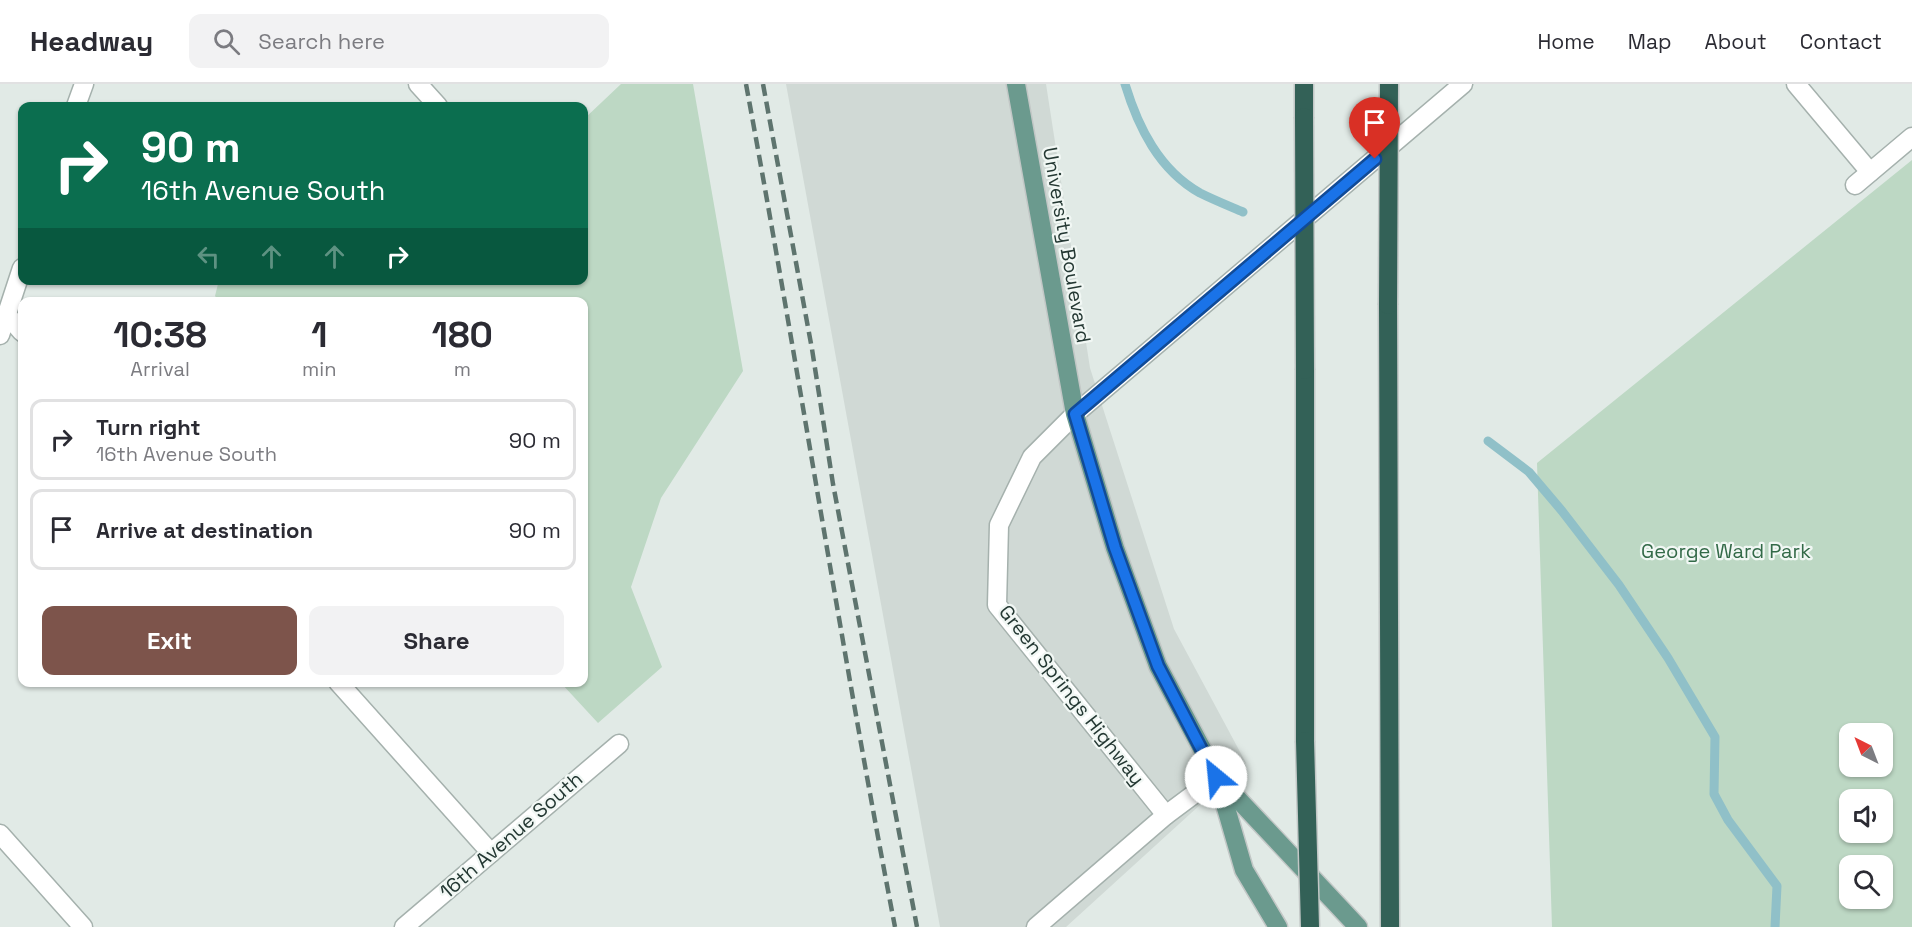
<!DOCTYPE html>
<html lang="en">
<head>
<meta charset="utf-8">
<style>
	:root { --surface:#fff; --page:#f2f2f3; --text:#2b2b33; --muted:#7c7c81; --line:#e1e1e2; --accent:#7d544b }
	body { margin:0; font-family:"Space Grotesk",sans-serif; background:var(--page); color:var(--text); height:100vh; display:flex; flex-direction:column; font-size:22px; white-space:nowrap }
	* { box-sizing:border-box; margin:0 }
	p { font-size:20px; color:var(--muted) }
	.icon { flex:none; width:33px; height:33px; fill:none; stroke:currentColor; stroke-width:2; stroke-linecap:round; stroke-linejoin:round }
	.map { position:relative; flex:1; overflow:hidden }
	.panel { position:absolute; left:18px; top:213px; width:570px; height:390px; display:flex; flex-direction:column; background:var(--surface); border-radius:12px; box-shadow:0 2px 4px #0004 }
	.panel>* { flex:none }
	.guide { position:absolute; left:18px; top:18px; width:570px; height:183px; border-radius:12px; box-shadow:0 2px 4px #0004; background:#0b6e4f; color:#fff; overflow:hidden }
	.needle { width:39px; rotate:318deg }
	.fabs { position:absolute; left:1839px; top:639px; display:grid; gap:12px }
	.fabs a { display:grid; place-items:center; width:54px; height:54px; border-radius:12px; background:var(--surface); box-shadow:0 2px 4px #0004; font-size:30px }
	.pin { position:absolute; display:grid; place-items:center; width:51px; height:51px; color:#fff; margin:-62px -26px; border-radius:50% 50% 50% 0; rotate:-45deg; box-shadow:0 0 6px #0007 }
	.pin .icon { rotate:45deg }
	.me { position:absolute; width:66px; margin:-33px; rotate:332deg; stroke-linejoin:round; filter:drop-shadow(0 0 4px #0008) }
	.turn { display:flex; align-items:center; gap:21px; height:126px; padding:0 24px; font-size:27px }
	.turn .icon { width:78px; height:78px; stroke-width:2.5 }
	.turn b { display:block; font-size:42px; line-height:51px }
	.lanes { display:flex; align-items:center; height:57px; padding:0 24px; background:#0003; justify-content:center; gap:30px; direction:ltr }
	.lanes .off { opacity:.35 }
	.eta { display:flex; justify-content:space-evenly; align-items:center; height:102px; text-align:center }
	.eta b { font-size:36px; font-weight:700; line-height:42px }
	.action { display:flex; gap:12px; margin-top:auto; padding:12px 24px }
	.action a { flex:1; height:69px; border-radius:12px; background:var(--accent); color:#fff; font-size:24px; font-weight:700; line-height:69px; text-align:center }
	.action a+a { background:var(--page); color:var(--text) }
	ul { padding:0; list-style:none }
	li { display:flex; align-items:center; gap:18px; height:81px; margin:0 12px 9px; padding:0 12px; border:3px solid var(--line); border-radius:12px }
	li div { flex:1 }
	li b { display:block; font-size:22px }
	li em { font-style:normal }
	header { display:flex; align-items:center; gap:36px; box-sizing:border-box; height:84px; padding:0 30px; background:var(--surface); border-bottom:2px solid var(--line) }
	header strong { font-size:28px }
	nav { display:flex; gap:33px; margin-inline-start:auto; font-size:21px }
	.search { width:420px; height:54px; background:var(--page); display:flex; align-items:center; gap:15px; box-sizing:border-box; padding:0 21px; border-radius:12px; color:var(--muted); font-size:22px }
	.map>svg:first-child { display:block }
</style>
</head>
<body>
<header>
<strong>Headway</strong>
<div class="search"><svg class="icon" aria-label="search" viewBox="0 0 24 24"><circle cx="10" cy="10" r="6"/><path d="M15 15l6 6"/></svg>Search here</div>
<nav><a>Home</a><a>Map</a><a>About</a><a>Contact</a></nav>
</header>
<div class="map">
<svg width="1912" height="843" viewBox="0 0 1912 843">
	<rect width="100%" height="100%" fill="#e1eae6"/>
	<path fill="#d0d9d5" d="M786 0H1046L1090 284 1174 545 1246 679 1066 843H940Z"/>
	<g fill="#bdd8c4" fill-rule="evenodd">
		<path d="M621 0H693L743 287 661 414 631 503 662 583 598 639 561 599 584 598V218H220L215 212 219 196H584V35Z"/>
		<path d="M1912 76V843H1552L1537 379ZM1850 650H1882V682H1850ZM1850 716H1882V748H1850ZM1850 782H1882V814H1850Z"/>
	</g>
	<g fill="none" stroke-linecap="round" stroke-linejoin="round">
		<g stroke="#90c0c8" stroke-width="9">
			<path d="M1125 0C1138 43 1159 86 1200 109 1214 116 1229 122 1243 128"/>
			<path d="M1488 357 1529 388 1562 427 1619 501 1668 574 1715 653 1714 710 1728 736 1777 802 1775 843"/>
		</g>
		<defs>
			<g id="minor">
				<path d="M418 0 438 22"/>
				<path d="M1796 0 1870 88"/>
				<path d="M76 22 84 0"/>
				<path d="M1855 101 1912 53"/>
				<path d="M7 231 22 248"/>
				<path d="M0 251 22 184"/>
				<path d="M338 598 491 769"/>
				<path d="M1166 731 997 521 999 441 1032 373 1075 330 1463 0"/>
				<path d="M0 750 83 843"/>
				<path d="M404 843 619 660"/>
				<path d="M1036 843 1166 731 1217 693"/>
			</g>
			<g id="major">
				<path d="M1016 0 1075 330 1115 464 1158 582 1217 693 1244 786 1278 843"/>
				<path d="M1220 696 1358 843"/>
			</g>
			<g id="highway">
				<path d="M1304 0V33"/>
				<path d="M1388 221 1390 843"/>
				<path d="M1305 286V657"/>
			</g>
		</defs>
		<use href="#minor" stroke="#a5b1ad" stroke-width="21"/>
		<use href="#major" stroke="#c2c7c6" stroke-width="21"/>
		<use href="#highway" stroke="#c2c7c6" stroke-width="21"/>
		<use href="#minor" stroke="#fff" stroke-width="18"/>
		<use href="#major" stroke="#6b9a8e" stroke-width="18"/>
		<use href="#highway" stroke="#336157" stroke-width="18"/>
		<g stroke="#5e746e" stroke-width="4.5" stroke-dasharray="12 6" stroke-linecap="butt">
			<path d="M746 0C798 281 841 563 895 843"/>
			<path d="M763 0 812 265 833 400 917 843"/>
		</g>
		<defs>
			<g id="highway-bridge">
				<path d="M1304 33 1305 286"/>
				<path d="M1388 221 1389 0"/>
				<path d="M1305 657 1310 843"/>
			</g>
		</defs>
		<use href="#highway-bridge" stroke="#c2c7c6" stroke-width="21" stroke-linecap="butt"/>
		<use href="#highway-bridge" stroke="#336157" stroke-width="18"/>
	</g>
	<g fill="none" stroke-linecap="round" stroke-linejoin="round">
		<defs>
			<path id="route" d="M1216 693 1158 582 1115 464 1075 330 1375 75"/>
		</defs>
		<use href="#route" stroke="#114b97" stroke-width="15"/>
		<use href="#route" stroke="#1a73e8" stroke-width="10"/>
	</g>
	<g text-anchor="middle" stroke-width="4.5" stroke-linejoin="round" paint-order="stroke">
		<g font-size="20" fill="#243833" stroke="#f1f7f4">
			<text transform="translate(1067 161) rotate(80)" y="7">University Boulevard</text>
			<text transform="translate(1072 611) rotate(52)" y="7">Green Springs Highway</text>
			<text transform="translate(511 751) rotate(-41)" y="7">16th Avenue South</text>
		</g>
		<g font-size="20" fill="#336a48" stroke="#f1f7f4">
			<text x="1726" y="474">George Ward Park</text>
		</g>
	</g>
</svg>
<div class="fabs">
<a><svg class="needle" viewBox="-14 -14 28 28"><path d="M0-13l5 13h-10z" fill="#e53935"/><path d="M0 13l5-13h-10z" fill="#7c7c81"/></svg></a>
<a><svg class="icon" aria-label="sound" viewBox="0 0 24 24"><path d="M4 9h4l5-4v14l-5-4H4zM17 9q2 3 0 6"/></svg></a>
<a><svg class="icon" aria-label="search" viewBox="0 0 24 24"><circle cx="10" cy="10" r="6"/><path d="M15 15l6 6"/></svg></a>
</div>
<div class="pin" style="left:1375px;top:75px;background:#d93025"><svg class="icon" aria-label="arrive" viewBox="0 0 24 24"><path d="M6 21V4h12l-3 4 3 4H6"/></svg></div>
<svg class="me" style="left:1216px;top:693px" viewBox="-20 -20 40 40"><circle r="19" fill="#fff"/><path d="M0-13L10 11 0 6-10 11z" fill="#1a73e8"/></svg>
<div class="guide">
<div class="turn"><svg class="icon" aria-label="right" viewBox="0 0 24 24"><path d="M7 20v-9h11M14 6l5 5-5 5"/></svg><div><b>90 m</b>16th Avenue South</div></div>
<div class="lanes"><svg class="icon off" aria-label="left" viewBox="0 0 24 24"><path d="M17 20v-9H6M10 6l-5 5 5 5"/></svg><svg class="icon off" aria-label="ahead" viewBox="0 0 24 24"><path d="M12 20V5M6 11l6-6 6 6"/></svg><svg class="icon off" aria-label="ahead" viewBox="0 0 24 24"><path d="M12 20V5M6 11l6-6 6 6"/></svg><svg class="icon" aria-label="right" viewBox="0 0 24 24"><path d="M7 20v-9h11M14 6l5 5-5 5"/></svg></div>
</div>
<section class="panel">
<div class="eta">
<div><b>10:38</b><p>Arrival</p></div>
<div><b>1</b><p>min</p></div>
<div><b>180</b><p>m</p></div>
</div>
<ul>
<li><svg class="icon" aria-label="right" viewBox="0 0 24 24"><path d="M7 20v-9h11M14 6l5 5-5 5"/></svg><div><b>Turn right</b><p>16th Avenue South</p></div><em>90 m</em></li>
<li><svg class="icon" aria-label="arrive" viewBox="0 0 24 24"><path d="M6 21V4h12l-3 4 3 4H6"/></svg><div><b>Arrive at destination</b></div><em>90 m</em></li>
</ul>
<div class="action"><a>Exit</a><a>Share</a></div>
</section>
</div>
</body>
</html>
